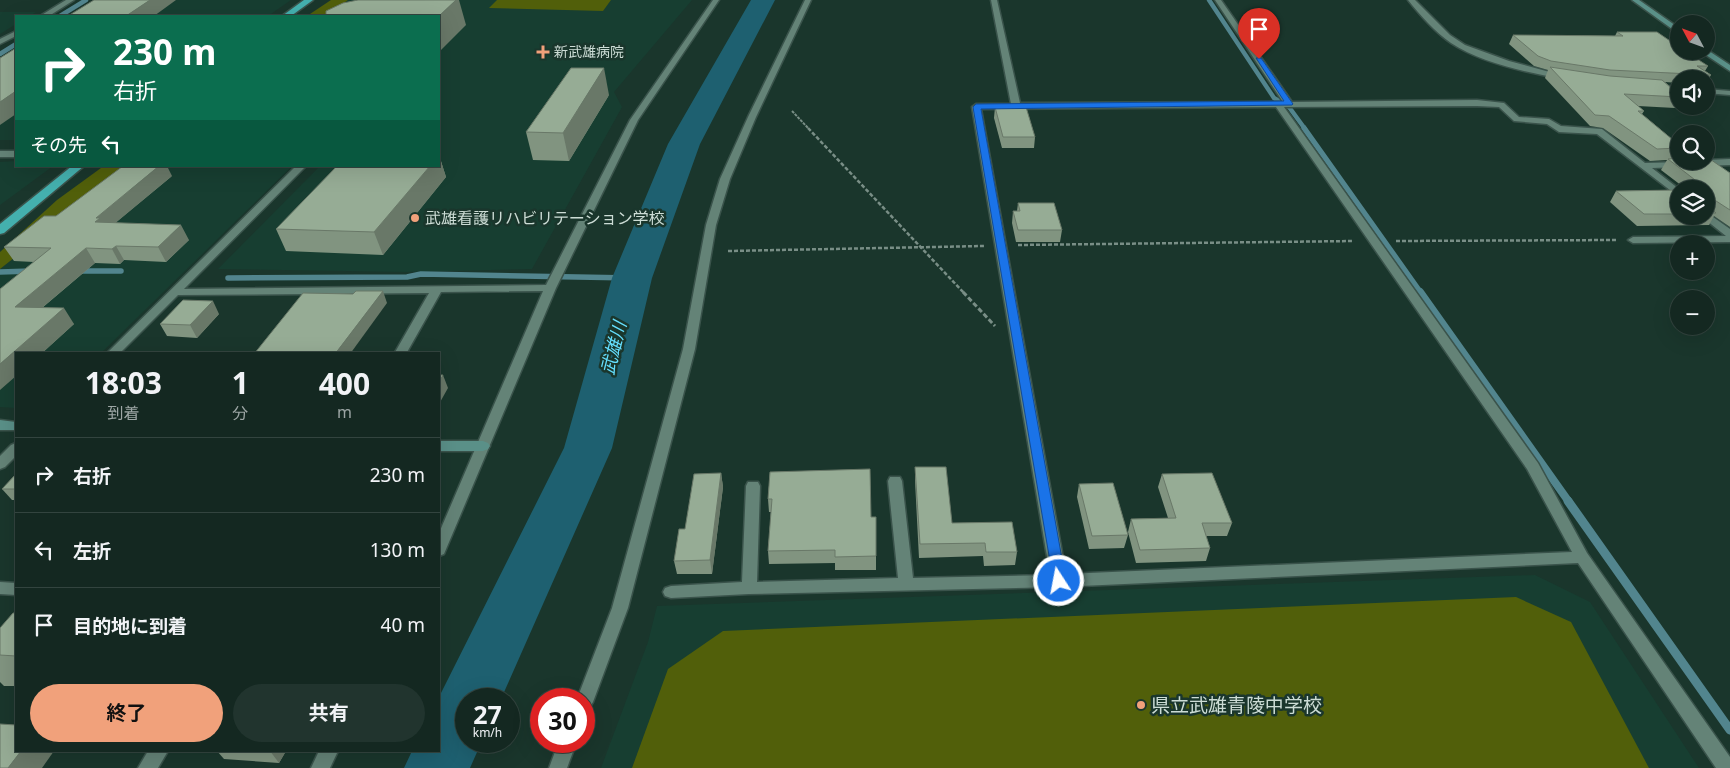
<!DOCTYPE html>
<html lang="ja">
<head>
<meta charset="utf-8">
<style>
	:root { --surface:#142821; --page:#21342e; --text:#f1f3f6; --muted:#9da6a5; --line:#33443f; --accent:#f1a17b }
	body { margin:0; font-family:"Noto Sans","Noto Sans JP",sans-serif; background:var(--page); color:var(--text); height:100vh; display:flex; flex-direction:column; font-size:19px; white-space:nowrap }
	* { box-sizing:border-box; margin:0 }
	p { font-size:16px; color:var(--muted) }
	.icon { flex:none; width:28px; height:28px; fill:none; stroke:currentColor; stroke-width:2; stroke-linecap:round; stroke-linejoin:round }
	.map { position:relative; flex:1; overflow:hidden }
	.side { position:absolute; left:15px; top:352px; width:425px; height:400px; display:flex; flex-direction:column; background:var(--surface); border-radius:0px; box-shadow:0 5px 20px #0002,0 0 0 1px var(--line) }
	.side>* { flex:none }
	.top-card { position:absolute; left:15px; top:15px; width:425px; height:152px; border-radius:0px; box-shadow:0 5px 20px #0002,0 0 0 1px var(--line); background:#0b6e4f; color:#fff; overflow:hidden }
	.needle { width:32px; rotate:311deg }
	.fabs { position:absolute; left:1670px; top:15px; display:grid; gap:10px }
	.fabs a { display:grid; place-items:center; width:45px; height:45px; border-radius:50%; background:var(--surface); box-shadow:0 5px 20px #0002,0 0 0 1px var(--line); font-size:25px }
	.speed { position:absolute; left:455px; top:688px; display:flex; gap:10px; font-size:25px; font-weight:700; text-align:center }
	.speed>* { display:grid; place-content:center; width:65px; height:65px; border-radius:50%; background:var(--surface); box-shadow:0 5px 20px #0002,0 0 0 1px var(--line); line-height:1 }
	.speed small { font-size:12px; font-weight:400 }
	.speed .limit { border:8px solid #d22; background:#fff; color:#111 }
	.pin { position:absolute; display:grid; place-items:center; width:42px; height:42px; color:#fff; margin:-51px -21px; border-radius:50% 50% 50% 0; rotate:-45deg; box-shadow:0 0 5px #0007 }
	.pin .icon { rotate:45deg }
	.me { position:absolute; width:55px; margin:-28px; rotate:349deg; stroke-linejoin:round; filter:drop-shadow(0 0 4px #0008) }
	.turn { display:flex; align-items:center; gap:18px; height:105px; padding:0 15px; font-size:22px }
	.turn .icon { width:65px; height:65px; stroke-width:2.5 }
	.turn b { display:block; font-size:35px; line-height:42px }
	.then { display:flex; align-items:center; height:48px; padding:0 15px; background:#0003; gap:10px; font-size:19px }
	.eta { display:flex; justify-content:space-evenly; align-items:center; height:85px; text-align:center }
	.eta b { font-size:30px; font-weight:700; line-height:35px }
	.button { display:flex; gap:10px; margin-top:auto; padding:10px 15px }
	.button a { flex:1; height:58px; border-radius:30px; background:var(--accent); color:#111; font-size:20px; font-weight:700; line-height:58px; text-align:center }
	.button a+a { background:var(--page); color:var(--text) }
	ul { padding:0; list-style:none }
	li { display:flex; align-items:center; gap:15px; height:75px; padding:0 15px; border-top:1px solid var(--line) }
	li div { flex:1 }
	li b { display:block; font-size:19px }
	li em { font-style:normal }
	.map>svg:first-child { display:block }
</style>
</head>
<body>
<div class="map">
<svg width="1730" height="768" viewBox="0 0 1730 768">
	<rect width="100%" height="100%" fill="#1a362c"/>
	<g fill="#173e31">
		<path d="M104 0H291L268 16H79Z"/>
		<path d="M348 0H692L614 92 622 107 532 269 407 272 218 269 320 166H439V16H327Z"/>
		<path d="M0 12H36L30 16H16V24L0 34Z"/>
		<path d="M16 56V140H0V66Z"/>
		<path d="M16 161V166H53L0 205V162Z"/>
		<path d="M131 166H292L100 354H16V408L0 407V269Z"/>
		<path d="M1535 575 1590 602 1699 768H601L648 642 657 606Z"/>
	</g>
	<g fill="#515f0a">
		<path d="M331 0H348L327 16H307Z"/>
		<path d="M497 0H611L603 11 489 8Z"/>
		<path d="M107 166H131L0 269V252L57 200 101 168Z"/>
		<path d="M1516 597 1571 622 1649 768H632L668 669 723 631Z"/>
	</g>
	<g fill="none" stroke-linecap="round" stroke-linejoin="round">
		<g stroke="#52858e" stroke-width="4.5">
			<path d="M1209 0 1274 98 1289 107 1305 129"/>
			<path d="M60 16 86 0"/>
			<path d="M0 54 16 44"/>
		</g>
		<g stroke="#52858e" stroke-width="5.5">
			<path d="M1304 128 1421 293"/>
			<path d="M75 271H121"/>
			<path d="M0 272 31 271"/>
			<path d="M228 278 407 277 421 274 632 278"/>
		</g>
		<path stroke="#52858e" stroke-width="8" d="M1420 292 1569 502"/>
		<path stroke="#52858e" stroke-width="9" d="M1568 501 1730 730"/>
		<path fill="#1e6070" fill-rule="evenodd" d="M751 0H775L700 144 652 278 612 448 501 699H466V741H482L470 768H404L412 751H439V697L564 448 612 278 668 144Z"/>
		<defs>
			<g id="street">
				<path d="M66 0H74L49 16H40Z"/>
				<path d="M713 0H719L638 120 556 288 444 554 439 556V533L543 291 441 292 406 354H394L429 293 178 295 119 354H106L296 166H306L184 289 546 285 630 120Z"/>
				<path d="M805 0H811L756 117 730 179 716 225 695 349 628 608 593 702 590 707 584 710V699H577L612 608 683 349 706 225 720 179 748 117Z"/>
				<path d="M991 0H997L1020 103 1283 102 1215 0H1221L1292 102 1477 100 1504 103 1519 117 1549 119 1561 126 1602 129 1645 163 1683 162V166L1680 167 1652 168 1679 189V197L1597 134 1559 132 1547 124 1514 121 1499 107 1477 106 1284 107 1538 463 1587 553 1730 757V768H1716L1578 563 1059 587 749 594 671 598 665 596 663 592 665 588 671 586 742 582 746 486 748 482H758L760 486 757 582 898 578 888 481 890 477H900L902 481 913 578 1050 575 972 107 976 104H1011ZM1276 107 1527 469 1572 552 1066 574 981 109Z"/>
				<path d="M1408 0H1415L1450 35 1465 45 1509 61 1568 77 1564 79C1529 73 1481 63 1451 43 1435 32 1420 15 1408 0Z"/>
				<path d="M16 31V36L0 44V39Z"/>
				<path d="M1652 85 1679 87V91L1655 89H1652Z"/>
				<path d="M1706 89 1730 91V95L1706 93Z"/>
				<rect x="0" y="151" width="16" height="6"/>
				<path d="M1730 159V165L1700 166 1695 163 1706 160Z"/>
				<path d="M1706 212 1730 229V242L1633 243 1628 240 1633 237 1726 236 1702 217 1706 216Z"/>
				<path d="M16 443V456L5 467 0 469V456L11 445Z"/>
				<path d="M0 582 16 583V595L0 594Z"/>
				<path d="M559 741H577L567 768H549Z"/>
				<path d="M148 751H168L158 768H138Z"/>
				<path d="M319 751H338L330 768H311Z"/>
			</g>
			<g id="secondary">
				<path d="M1632 0H1639L1679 28V34Z"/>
				<path d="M1706 49 1730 65V71L1703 53 1702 51H1706Z"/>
				<path d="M0 420 16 422V430H0Z"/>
				<path d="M439 441H483L488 443 490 446 488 449 483 451H439Z"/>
			</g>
			<g id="highway">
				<path d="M304 0H313L291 16H282Z"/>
				<path d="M72 166H84L4 233 0 234V224Z"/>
			</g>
		</defs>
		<use href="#street" stroke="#3a534b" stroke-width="3"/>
		<use href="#secondary" stroke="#3a534b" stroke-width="3"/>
		<use href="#highway" stroke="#3a534b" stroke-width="3"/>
		<path stroke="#798e86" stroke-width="2" stroke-dasharray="3 1" stroke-linecap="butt" d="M792 111 809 129"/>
		<g stroke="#798e86" stroke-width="2.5" stroke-dasharray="4 2" stroke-linecap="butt">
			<path d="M808 128 964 293"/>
			<path d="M1396 241 1617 240"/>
			<path d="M1018 245 1354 241"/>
			<path d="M728 251 984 246"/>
		</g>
		<path stroke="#798e86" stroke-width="3" stroke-dasharray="5 2.5" stroke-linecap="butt" d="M963 292 995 326"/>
		<use href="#street" fill="#648377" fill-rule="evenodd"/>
		<use href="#secondary" fill="#5a9088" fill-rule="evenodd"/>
		<use href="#highway" fill="#44b0ae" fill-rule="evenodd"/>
	</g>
	<g fill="#819480">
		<path d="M1617 32 1708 66 1705 71 1711 75 1706 83V79H1679V83L1665 82 1679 95V101L1675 108 1638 106 1644 111 1642 114 1679 145V156L1677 158 1730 173V227L1714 216 1709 225 1637 226 1610 202 1616 191 1679 190V216H1706V189H1686L1661 170 1667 160 1650 161 1603 128 1590 126 1545 78 1548 70 1534 66 1509 44 1513 35 1615 36Z"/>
		<path d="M609 95 569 161 533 160 526 132Z"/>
		<path d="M995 107 1035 137 1034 148H1002L994 118Z"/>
		<path d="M439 155 446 177 383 255 286 251 276 229Z"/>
		<path d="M172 176 115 223 189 240 166 262 124 260 120 264 95 263 42 308 74 324 41 354H16L34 262 14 261 4 247 56 216Z"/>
		<path d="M1018 203 1062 230 1060 242H1016L1012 223 1013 211H1017Z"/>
		<path d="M219 314 197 338 167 336 160 324Z"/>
		<path d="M915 467 952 523 1017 552 1015 565 984 566 983 556 919 558 915 481Z"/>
		<path d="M770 472 871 517 876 556V570H835V563L769 564 768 551 771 512H769L768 499Z"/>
		<path d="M721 473 723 487 712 574H677L674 561 685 529Z"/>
		<path d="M16 474V500H12L2 489Z"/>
		<path d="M1162 474 1232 523 1227 536H1206L1210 548 1206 561 1136 563 1128 532 1131 519 1168 518 1158 487Z"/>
		<path d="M1079 484 1128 535 1124 548 1089 549 1077 497Z"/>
		<path d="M16 613V686H4L0 682V628Z"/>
		<path d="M217 751H286L279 763 224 759Z"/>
	</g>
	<g fill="#697868">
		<path d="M150 0H176L154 16H126Z"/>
		<path d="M456 0H459L466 25 439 52V16Z"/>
		<path d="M604 68 609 95 569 161 563 133Z"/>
		<path d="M16 91V114L0 125V102Z"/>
		<path d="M439 155 446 177 383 255 374 232 430 166H439Z"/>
		<path d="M159 166H167L172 176 107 230 95 222 96 218Z"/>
		<path d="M181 225 189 240 166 262 158 247Z"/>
		<path d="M116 246 124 260 120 264 112 249Z"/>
		<path d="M86 248 95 263 25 322 15 307Z"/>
		<path d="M383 291 387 303 350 354H335Z"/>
		<path d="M213 301 219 314 197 338 190 325Z"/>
		<path d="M64 308 74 324 41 354H16V376L0 390V364Z"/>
		<path d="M443 375 448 388 439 404V382Z"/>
		<path d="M721 473 723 487 712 574 710 560Z"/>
		<path d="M21 751H54L42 768H8Z"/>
		<path d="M270 751H286L279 763Z"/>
	</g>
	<g fill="#96ac95" stroke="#697868">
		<path d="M94 0H150L126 16H68Z"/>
		<path d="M358 0H456L439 16H326V11L343 3Z"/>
		<path d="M1617 32H1657L1679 47V51H1685L1708 66H1697L1711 75 1610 70 1551 61 1538 56 1513 35 1623 36Z"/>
		<path d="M16 48V91L0 102V58Z"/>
		<path d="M1550 67 1610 76 1662 80 1679 95V97L1624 94 1644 111H1638L1679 145V148L1657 149 1609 116 1595 115Z"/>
		<path d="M571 68H604L563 133 526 132Z"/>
		<path d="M995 107H1026L1035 137H1003Z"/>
		<path d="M1706 157H1707L1730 173V210L1713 199 1707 206 1716 213H1706V190H1708L1668 159 1679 158V161H1706Z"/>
		<path d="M123 166H159L96 218H100L95 222 181 225 158 247 116 246 112 249 86 248 15 307 64 308 0 364V289L51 248 4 247 44 216H56Z"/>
		<path d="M337 166H430L374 232 276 229Z"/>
		<path d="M1679 190V214H1644L1616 191Z"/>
		<path d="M1018 203H1054L1062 230H1018L1013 211H1020Z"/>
		<path d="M356 291H383L335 354H254L303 293 353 294Z"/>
		<path d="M183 300 213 301 190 325 160 324Z"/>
		<path d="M439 375H443L439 382Z"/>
		<path d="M915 467H946L952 523 1012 522 1017 552H986L985 543 920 544Z"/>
		<path d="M870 469 871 517H876V556L835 557V550L768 551 772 499H768L770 472Z"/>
		<path d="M721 473 710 560 674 561 679 529H685L694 474Z"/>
		<path d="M1212 473 1232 523H1202L1210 548 1140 550 1131 519 1176 518 1162 474Z"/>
		<path d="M16 474V489H2Z"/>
		<path d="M1113 483 1128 535 1092 536 1079 484Z"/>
		<path d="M13 613H16V656L0 655V628Z"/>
		<path d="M0 724 16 725V751H21L8 768H0Z"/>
	</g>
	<path fill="#1a73e8" stroke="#114b97" d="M1256 58H1261L1293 104 1292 105 981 109 1066 581 1064 585H1054L973 107 976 104 1284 101Z"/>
	<g fill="#f1a17b" stroke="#1a362c" stroke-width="2">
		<path d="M540.5 44.5h5v5h5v5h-5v5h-5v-5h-5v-5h5z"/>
		<circle cx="415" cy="218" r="5"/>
		<circle cx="1141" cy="705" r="5"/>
	</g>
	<g text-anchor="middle" stroke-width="5" stroke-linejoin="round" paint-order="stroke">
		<g font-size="14" fill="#ccdcd5" stroke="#1a362c" text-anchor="start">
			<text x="554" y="57">新武雄病院</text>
		</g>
		<g font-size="16" fill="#ccdcd5" stroke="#1a362c" text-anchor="start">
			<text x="425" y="224">武雄看護リハビリテーション学校</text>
		</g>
		<g font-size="18" font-style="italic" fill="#64defd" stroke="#1a362c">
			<text transform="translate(614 348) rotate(-76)" y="6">武雄川</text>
		</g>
		<g font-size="19" fill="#ccdcd5" stroke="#1a362c" text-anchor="start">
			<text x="1151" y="712">県立武雄青陵中学校</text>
		</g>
	</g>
</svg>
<div class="fabs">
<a><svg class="needle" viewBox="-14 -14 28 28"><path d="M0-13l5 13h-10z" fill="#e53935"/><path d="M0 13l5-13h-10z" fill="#9da6a5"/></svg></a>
<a><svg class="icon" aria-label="sound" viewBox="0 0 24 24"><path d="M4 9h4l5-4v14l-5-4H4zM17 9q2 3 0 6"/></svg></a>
<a><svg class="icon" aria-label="search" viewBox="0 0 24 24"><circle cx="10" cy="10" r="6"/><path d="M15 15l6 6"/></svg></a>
<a><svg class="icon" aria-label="layers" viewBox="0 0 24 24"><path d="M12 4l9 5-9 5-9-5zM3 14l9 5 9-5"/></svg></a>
<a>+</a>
<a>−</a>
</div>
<div class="speed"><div>27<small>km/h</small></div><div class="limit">30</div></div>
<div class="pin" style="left:1259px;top:59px;background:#d93025"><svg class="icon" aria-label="arrive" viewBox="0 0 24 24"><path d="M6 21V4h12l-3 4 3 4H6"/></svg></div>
<svg class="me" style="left:1059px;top:581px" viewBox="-20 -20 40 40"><circle r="17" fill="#1a73e8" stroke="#fff" stroke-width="3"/><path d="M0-11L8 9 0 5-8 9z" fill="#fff"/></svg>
<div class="top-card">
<div class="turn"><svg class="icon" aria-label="right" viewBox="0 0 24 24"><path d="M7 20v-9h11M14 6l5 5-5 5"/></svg><div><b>230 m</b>右折</div></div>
<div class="then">その先<svg class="icon" aria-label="left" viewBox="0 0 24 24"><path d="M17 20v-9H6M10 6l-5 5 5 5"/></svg></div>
</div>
<section class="side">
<div class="eta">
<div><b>18:03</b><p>到着</p></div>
<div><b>1</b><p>分</p></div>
<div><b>400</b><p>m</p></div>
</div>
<ul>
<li><svg class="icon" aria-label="right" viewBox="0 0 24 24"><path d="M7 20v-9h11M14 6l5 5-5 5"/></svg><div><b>右折</b></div><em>230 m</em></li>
<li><svg class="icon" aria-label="left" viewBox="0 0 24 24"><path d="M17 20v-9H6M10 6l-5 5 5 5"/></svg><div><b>左折</b></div><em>130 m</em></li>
<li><svg class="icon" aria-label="arrive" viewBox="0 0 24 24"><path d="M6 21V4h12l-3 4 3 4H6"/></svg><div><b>目的地に到着</b></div><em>40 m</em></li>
</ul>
<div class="button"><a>終了</a><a>共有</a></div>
</section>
</div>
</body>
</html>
